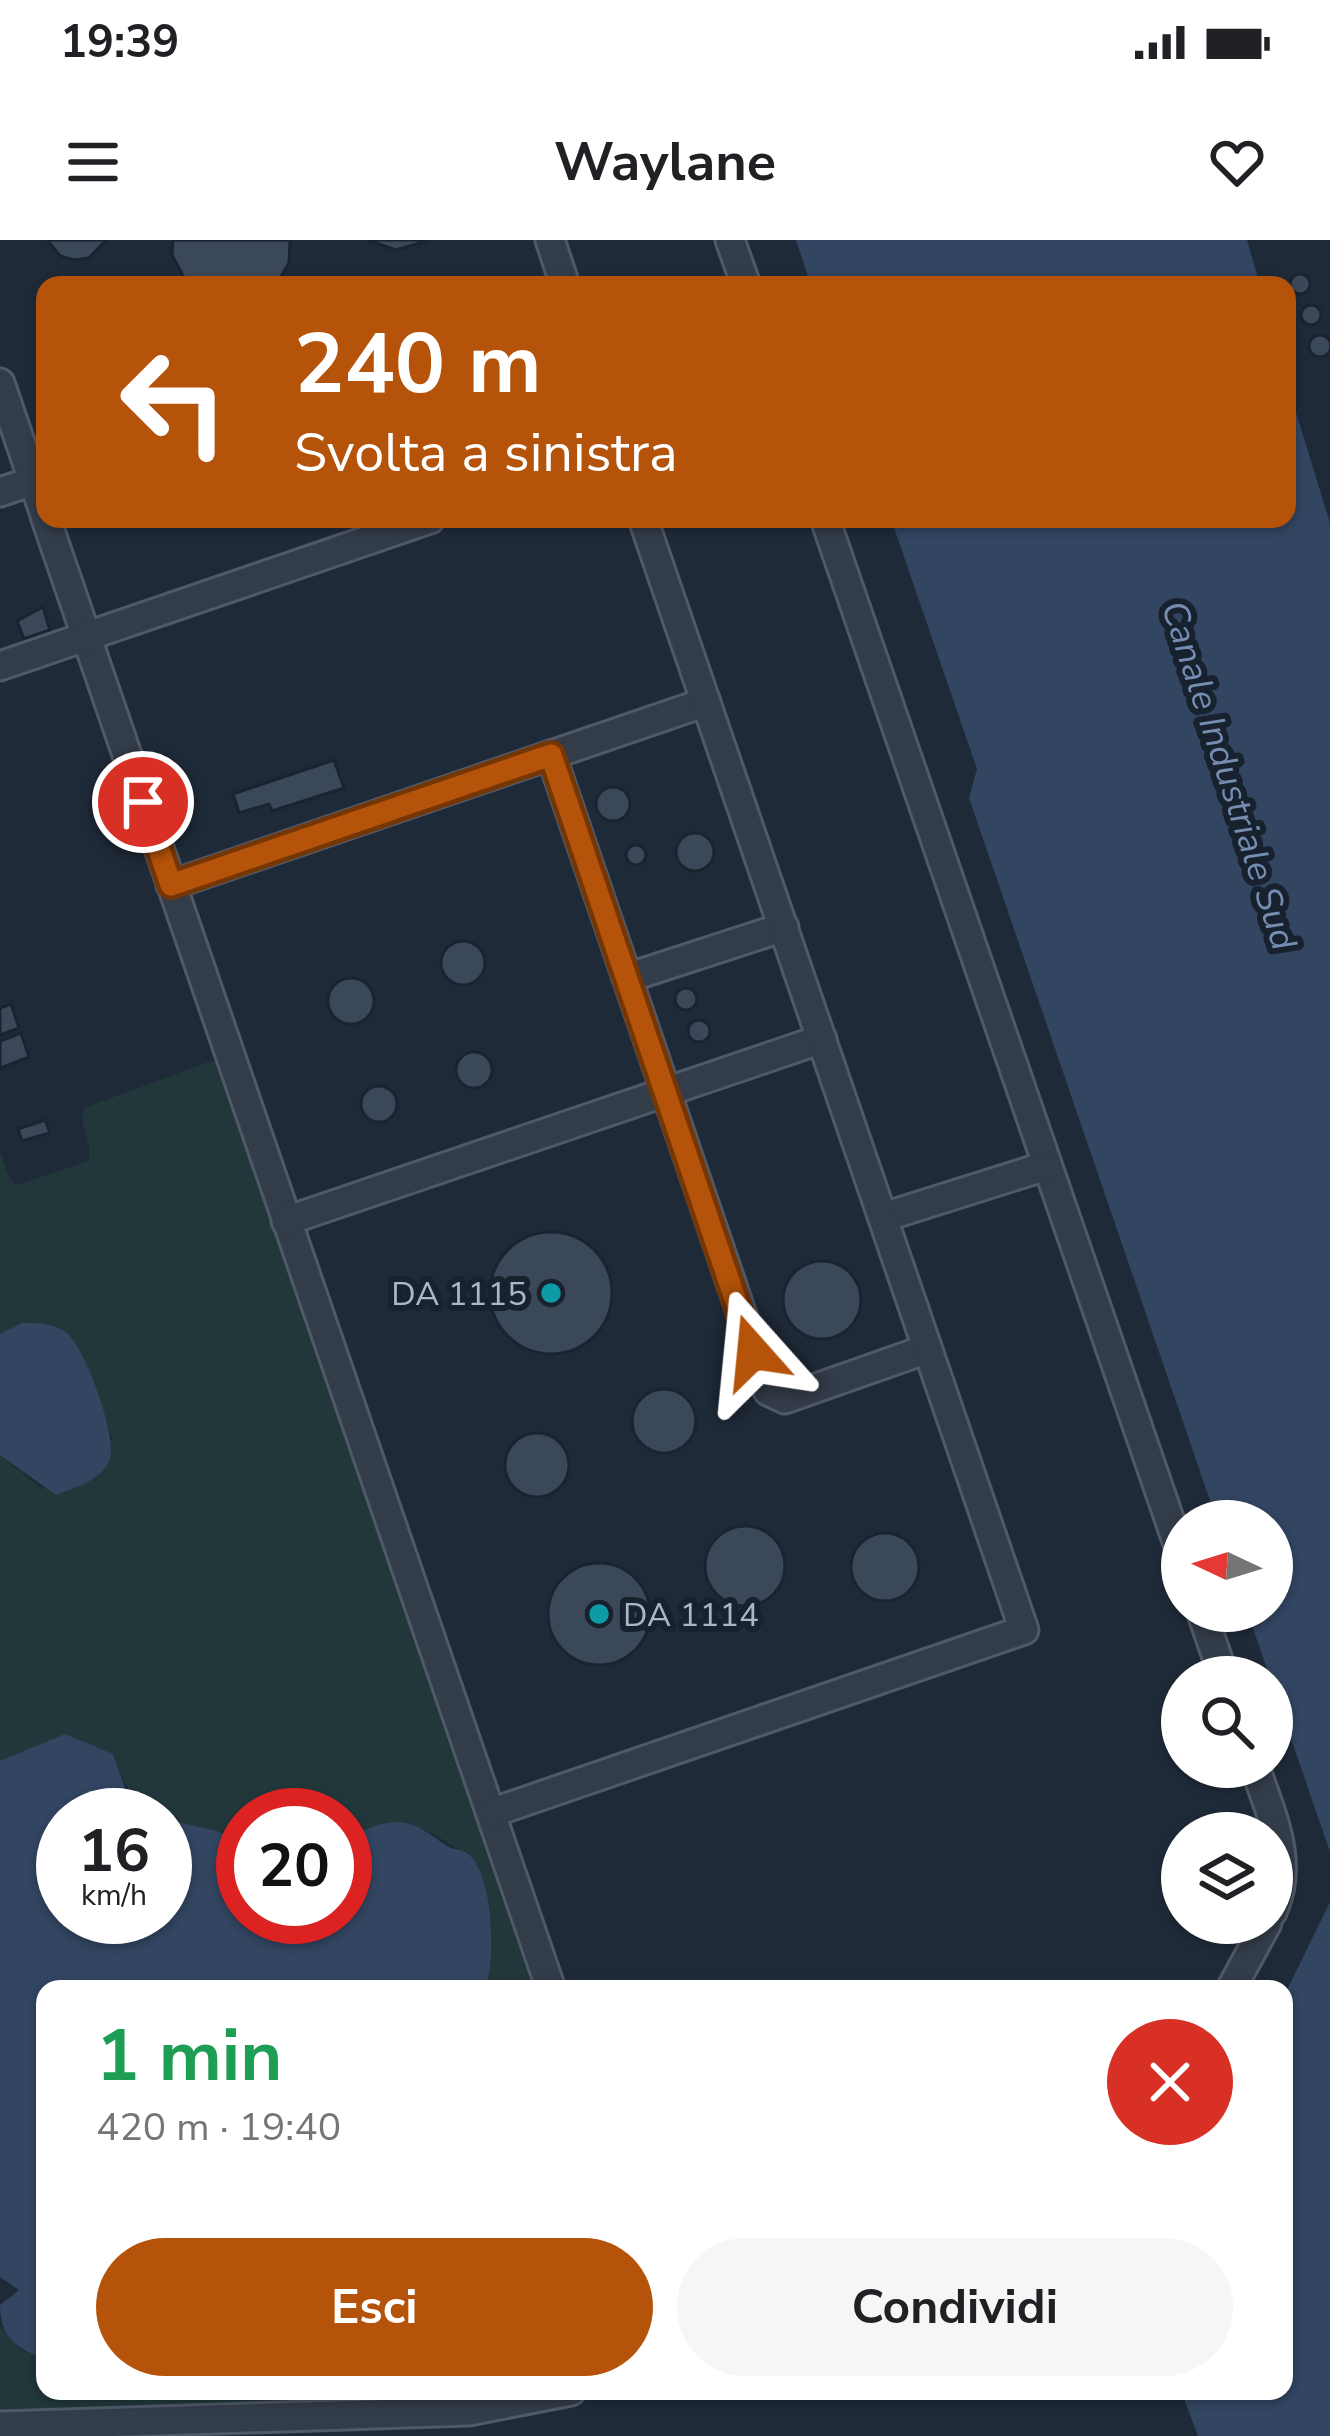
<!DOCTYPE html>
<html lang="it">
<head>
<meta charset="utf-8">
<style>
	:root { --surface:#fff; --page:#f6f6f6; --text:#202124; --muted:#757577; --accent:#b45309 }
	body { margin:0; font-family:"Nunito Sans",sans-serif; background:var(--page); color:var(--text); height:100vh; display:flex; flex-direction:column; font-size:45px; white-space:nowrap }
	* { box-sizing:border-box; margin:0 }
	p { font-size:39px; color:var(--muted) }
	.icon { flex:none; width:66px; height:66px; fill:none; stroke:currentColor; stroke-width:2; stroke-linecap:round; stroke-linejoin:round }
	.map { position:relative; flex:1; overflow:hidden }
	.sheet { position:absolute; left:36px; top:1740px; width:1257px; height:420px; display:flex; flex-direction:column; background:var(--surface); border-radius:24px; box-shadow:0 3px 9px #0004 }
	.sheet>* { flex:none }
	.guide { position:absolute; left:36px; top:36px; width:1260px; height:252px; border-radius:24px; box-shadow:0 3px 9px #0004; background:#b45309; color:#fff; overflow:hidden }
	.needle { width:78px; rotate:274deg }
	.fabs { position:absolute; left:1161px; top:1260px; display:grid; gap:24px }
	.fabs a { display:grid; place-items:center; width:132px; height:132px; border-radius:50%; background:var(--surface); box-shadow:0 3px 9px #0004; font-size:60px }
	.speed { position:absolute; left:36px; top:1548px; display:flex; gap:24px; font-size:60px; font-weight:700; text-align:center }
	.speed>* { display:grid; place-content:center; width:156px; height:156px; border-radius:50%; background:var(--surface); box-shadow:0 3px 9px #0004; line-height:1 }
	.speed small { font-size:30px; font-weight:400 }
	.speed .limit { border:18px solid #d22; background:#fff; color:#111 }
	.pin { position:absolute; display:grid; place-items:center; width:102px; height:102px; color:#fff; margin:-51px; border:6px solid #fff; border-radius:50%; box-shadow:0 3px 12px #0007 }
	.me { position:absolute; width:132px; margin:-66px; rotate:342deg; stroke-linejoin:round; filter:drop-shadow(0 0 9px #0008) }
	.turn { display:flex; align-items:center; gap:42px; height:252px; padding:0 60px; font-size:54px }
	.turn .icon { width:156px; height:156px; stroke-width:2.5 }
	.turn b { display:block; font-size:84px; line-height:102px }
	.round { display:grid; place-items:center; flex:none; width:126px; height:126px; border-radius:63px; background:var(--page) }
	.headline { display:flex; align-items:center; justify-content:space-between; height:204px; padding:0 60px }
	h1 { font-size:72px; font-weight:700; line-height:90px; color:#1e9e55 }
	.action { display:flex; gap:24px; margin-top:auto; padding:24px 60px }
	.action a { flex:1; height:138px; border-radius:72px; background:var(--accent); color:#fff; font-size:48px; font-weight:700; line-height:138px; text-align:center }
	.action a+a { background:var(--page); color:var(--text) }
	.status { display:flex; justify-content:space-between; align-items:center; height:84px; padding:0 60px; background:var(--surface); direction:ltr }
	.status svg { height:33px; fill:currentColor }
	header { display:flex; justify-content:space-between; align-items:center; height:156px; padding:0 60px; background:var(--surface); font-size:54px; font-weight:700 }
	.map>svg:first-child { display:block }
</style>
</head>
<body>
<div class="status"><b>19:39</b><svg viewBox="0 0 49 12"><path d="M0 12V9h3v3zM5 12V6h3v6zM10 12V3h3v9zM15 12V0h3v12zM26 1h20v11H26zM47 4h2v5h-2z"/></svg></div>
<header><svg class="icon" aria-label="menu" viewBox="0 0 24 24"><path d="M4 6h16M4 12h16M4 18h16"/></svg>Waylane<svg class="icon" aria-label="heart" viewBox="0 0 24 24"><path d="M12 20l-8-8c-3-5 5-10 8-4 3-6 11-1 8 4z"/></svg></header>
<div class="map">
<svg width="1330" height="2196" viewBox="0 0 1330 2196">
	<rect width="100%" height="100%" fill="#1f2a39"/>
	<g fill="#21373a">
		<path d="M211 821 219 822 546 1749H485L469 1613C454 1608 446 1601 433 1594 408 1579 370 1588 345 1598V1575H243V1603C174 1569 143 1600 113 1514L37 1507 0 1521V1215L42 1249 113 1199 79 1112 22 1083 0 1094V911L10 940 17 945 88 921C94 904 78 887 84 868Z"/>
		<path d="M0 2085 19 2109 45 2119V2151H538L481 2161 0 2182Z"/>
	</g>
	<g fill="#324561">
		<path d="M796 0H1247L1260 45H811Z"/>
		<path d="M1287 143 1330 283V1612L1247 1371H1272V1281H1217L969 558 977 529 891 279H1287Z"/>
		<path d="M22 1083C37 1083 56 1083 68 1094 85 1109 118 1197 110 1219 104 1239 74 1248 56 1255L0 1215V1094Z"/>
		<path d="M65 1494 113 1514 127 1553 153 1575H63V1677H165V1579L217 1591 243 1603V1677H345V1598C361 1592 381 1581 399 1582 421 1584 432 1597 449 1607 455 1610 462 1609 467 1613 494 1633 496 1721 485 1749H45V2119C16 2109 0 2097 0 2065L19 2050 0 2037V1521Z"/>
		<path d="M1330 1662V2196H1198L1181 2151H1284V1756Z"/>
	</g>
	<g fill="#3b4859" stroke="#1a2330" stroke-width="3">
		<path d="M47 0H106L89 18 74 20 60 16Z"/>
		<path d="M173 0H290L289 23 276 45H188L172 15Z"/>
		<path d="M368 0H430L396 10Z"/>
		<circle cx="1300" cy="44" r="10"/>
		<circle cx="1311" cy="75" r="10"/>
		<circle cx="1320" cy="106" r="11"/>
		<path d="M43 367 50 390 24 399 17 381Z"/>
		<path d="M334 520 344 548 272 571 269 564 239 573 233 554Z"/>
		<circle cx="613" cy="564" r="17"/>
		<circle cx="695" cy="612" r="19"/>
		<circle cx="636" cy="615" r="10"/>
		<circle cx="463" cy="723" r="22"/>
		<circle cx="351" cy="761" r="23"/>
		<circle cx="686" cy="759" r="11"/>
		<path d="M11 764 19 788 0 795V768Z"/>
		<circle cx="699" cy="791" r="11"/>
		<path d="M21 793 29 817 0 828V801Z"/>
		<circle cx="474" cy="830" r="18"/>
		<circle cx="379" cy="864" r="18"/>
		<path d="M45 880 50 893 22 901 18 889Z"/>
		<circle cx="551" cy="1053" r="61"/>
		<circle cx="822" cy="1060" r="39"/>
		<circle cx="664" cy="1181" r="32"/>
		<circle cx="537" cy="1225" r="32"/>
		<circle cx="745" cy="1326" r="40"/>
		<circle cx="885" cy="1327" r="34"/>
		<circle cx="599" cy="1374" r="51"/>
	</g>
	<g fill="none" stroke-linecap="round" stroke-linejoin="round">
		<defs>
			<g id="minor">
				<path d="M550 0 565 45"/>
				<path d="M730 0 746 45"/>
				<path d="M0 143 45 275"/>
				<path d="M0 252 45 237"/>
				<path d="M46 279 551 1749"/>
				<path d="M825 279 1182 1316"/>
				<path d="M0 426 430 279"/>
				<path d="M551 515 768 1151 785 1159 927 1109"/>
				<path d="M171 645 706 462"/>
				<path d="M627 738 784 687"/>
				<path d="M884 977 1046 926"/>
				<path d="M286 981 822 799"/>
				<path d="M1201 1371 1224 1437"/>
				<path d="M1255 1527C1271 1575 1295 1622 1272 1672"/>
				<path d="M491 1573 1024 1390 643 279"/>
				<path d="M1231 1749 1267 1683"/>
				<path d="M0 2186 469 2171 571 2151"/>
			</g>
		</defs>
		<use href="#minor" stroke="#505967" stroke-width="33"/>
		<use href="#minor" stroke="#333c49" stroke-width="27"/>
	</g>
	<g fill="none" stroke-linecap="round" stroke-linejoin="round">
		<defs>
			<path id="route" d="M143 562 171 645 551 515 753 1112"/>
		</defs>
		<use href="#route" stroke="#753606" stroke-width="30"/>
		<use href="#route" stroke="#b45309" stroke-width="21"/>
	</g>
	<g fill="#0f9aa8" stroke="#18212e" stroke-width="4.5">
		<circle cx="551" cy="1053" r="12"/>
		<circle cx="599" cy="1374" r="12"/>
	</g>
	<g text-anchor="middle" stroke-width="12" stroke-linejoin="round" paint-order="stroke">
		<g font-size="33" fill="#adb6c6" stroke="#18212e" text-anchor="end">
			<text x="527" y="1065">DA 1115</text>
			<text x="623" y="1386" text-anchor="start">DA 1114</text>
		</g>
		<g font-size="36" font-style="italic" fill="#748db0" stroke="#18212e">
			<text transform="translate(1230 535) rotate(72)" y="13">Canale Industriale Sud</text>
		</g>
	</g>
</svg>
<div class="fabs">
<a><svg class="needle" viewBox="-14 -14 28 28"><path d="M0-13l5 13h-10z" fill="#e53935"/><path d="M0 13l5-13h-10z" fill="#757577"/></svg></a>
<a><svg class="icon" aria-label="search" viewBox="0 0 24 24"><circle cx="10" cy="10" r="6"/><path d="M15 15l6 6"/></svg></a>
<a><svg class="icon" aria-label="layers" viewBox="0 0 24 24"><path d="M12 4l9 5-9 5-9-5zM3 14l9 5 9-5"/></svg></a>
</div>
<div class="speed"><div>16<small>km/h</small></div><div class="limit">20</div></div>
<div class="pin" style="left:143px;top:562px;background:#d93025"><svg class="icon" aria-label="arrive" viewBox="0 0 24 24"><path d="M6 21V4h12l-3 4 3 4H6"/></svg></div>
<svg class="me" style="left:753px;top:1112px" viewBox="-20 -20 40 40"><path d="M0-17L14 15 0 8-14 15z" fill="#b45309" stroke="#fff" stroke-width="4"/></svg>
<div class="guide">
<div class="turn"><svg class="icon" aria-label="left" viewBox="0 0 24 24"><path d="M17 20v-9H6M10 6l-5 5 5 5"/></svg><div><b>240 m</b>Svolta a sinistra</div></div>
</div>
<section class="sheet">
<div class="headline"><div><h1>1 min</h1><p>420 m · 19:40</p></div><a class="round" style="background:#d93025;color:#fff"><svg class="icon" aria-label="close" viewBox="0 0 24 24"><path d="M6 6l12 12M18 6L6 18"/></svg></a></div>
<div class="action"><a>Esci</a><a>Condividi</a></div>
</section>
</div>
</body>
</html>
